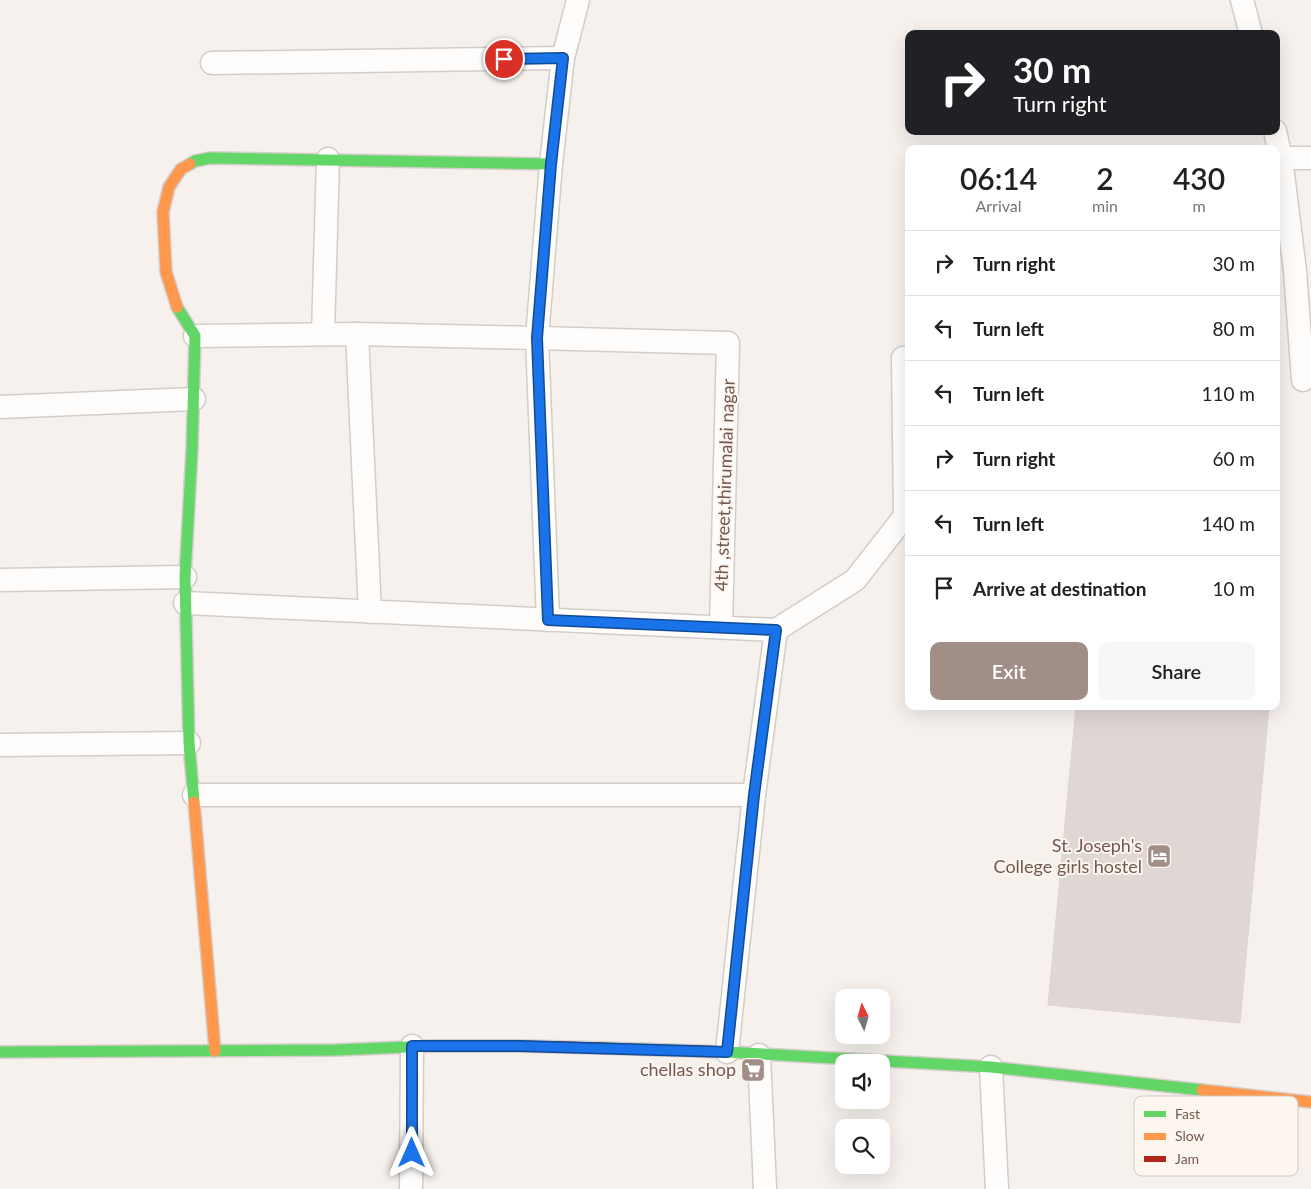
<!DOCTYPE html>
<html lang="en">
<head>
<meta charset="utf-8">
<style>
	:root { --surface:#fff; --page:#f6f6f6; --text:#202124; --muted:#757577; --line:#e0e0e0; --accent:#a08e87 }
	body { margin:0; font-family:Lato,sans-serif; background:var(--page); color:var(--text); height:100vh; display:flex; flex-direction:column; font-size:19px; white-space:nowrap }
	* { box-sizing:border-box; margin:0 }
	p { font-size:16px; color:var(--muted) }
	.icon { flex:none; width:28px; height:28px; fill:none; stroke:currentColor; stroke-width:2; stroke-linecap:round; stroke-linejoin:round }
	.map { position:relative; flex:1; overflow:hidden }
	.sheet { position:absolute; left:905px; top:145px; width:375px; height:565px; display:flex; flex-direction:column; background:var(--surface); border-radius:10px; box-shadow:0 5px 20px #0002 }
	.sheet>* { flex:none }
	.guide { position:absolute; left:905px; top:30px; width:375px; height:105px; border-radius:10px; box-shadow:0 5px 20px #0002; background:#202124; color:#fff; overflow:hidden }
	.needle { width:32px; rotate:355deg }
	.buttons { position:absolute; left:835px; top:989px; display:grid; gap:10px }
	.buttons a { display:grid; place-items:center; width:55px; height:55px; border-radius:10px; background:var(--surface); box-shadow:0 5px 20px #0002; font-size:25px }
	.pin { position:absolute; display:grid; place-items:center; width:42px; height:42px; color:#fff; margin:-21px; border:2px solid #fff; border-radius:50%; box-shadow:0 1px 5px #0007 }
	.me { position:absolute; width:55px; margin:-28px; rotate:0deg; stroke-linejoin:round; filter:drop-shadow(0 0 4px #0008) }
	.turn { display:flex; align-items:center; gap:18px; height:105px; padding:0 25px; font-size:22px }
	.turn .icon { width:65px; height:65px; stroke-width:2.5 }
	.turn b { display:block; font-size:35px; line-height:42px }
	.eta { display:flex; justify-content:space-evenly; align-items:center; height:85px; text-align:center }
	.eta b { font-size:30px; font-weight:600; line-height:35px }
	.action { display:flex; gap:10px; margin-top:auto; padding:10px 25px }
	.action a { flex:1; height:58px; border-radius:10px; background:var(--accent); color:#fff; font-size:20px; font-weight:600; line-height:58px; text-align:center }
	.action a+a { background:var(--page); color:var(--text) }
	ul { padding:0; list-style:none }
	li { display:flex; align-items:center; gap:15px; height:65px; padding:0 25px; border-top:1px solid var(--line) }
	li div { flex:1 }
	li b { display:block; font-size:19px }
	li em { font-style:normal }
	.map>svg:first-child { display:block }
</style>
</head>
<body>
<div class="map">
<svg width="1311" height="1189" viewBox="0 0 1311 1189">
	<rect width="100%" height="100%" fill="#f6f1ed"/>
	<path fill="#dfd7d3" stroke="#ded4d0" d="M1076 706 1269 707 1240 1023 1048 1005Z"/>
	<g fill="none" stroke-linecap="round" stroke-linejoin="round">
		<defs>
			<g id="street">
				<path d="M1242 0 1251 34"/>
				<path d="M212 63 563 58"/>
				<path d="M1275 131 1281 158 1295 271 1303 380"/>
				<path d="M1281 158H1311"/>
				<path d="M323 334 328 159"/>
				<path d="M357 334 370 612"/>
				<path d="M195 336 357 334 537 338 551 164 563 58 578 0"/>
				<path d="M0 407 194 399"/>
				<path d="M0 580 185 577"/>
				<path d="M185 603 776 630 855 580 905 516 903 358 909 359"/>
				<path d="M548 620 537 338 728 343 721 627"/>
				<path d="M0 745 189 743"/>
				<path d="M194 795H754"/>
				<path d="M727 1052 754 795 776 630"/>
				<path d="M759 1055 765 1189"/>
				<path d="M991 1067 997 1189"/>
				<path d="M411 1189 412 1046"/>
			</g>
			<g id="fast">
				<path d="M190 164 195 161 210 158 551 164"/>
				<path d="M177 307 195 336 192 450 185 577 189 743 194 802"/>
				<path d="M604 1048 727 1052 991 1067 1202 1090"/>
				<path d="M0 1052 336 1050 431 1046"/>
			</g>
			<g id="slow">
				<path d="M177 307 166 272 163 212 169 187 181 169 190 164"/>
				<path d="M194 802 215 1051"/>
				<path d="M1202 1090 1311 1102"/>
			</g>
			<path id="jam" d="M431 1046H519L604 1048"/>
		</defs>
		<use href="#street" stroke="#d3cdc8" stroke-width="25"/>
		<use href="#fast" stroke="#d5ceca" stroke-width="14"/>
		<use href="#slow" stroke="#d5ceca" stroke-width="14"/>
		<use href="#jam" stroke="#d5ceca" stroke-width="14"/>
		<use href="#street" stroke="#fefdfc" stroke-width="22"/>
		<use href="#fast" stroke="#63d668" stroke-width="11"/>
		<use href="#slow" stroke="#ff974d" stroke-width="11"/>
		<use href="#jam" stroke="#b3261e" stroke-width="11"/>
	</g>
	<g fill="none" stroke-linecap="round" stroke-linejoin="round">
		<defs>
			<path id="route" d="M412 1153V1046H519L727 1052 754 795 776 630 548 620 537 338 551 164 563 58 504 59"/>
		</defs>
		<use href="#route" stroke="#114b97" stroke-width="12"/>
		<use href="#route" stroke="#1a73e8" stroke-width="9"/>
	</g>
	<defs>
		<symbol id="hotel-square" viewBox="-11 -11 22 22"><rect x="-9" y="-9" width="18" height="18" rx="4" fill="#a08e87" stroke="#fdf6ef"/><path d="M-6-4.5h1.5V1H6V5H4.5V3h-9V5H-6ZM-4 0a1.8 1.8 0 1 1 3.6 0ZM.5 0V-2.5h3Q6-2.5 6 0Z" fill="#fff"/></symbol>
		<symbol id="supermarket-square" viewBox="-11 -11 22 22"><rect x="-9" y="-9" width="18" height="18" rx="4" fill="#a08e87" stroke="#fdf6ef"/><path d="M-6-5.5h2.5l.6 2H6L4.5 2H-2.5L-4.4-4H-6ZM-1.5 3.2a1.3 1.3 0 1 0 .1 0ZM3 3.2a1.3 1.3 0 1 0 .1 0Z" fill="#fff"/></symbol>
	</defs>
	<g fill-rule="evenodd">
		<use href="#hotel-square" x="1145" y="842" width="28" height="28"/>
		<use href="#supermarket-square" x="739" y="1056" width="28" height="28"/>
	</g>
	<g text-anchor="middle" stroke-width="4" stroke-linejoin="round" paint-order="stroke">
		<g font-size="18" fill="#715850" stroke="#fdf6ef">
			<text transform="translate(725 485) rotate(-88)" y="6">4th ,street,thirumalai nagar</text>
		</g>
		<g font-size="18" fill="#715850" stroke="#fdf6ef" text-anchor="end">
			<text x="1142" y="852">St. Joseph's<tspan x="1142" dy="21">College girls hostel</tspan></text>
			<text x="736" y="1076">chellas shop</text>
		</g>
	</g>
	<rect x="1134" y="1096" width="164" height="80" rx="8" fill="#fdf6ef" stroke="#d3c7bf" stroke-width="1"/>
	<rect x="1144" y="1111" width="22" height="6" fill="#63d668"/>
	<rect x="1144" y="1133" width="22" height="7" fill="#ff974d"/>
	<rect x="1144" y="1156" width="22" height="6" fill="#b3261e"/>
	<g font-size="14" fill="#715850">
		<text x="1175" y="1119">Fast</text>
		<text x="1175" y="1141">Slow</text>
		<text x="1175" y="1164">Jam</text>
	</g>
</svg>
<div class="buttons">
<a><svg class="needle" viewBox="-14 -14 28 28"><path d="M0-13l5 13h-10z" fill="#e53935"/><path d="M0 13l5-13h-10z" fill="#757577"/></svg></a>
<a><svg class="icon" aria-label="sound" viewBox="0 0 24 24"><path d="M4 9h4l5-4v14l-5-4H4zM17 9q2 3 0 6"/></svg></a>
<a><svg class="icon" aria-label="search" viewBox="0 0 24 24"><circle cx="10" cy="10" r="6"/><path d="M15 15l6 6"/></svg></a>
</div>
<div class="pin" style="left:504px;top:59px;background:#d93025"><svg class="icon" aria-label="arrive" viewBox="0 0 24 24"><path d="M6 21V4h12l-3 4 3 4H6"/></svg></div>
<svg class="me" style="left:412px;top:1153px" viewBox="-20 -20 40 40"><path d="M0-17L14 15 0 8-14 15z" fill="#1a73e8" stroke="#fff" stroke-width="4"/></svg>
<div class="guide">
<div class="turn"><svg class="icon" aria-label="right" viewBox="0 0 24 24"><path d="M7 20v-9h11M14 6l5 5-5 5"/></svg><div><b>30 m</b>Turn right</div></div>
</div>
<section class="sheet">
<div class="eta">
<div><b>06:14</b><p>Arrival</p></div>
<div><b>2</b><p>min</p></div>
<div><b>430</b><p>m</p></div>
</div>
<ul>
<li><svg class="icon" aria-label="right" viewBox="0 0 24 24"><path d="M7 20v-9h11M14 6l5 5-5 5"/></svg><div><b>Turn right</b></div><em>30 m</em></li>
<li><svg class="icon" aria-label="left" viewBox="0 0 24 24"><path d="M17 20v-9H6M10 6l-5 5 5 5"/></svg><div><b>Turn left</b></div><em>80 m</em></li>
<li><svg class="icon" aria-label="left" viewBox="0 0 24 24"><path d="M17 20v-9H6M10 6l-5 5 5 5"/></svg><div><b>Turn left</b></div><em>110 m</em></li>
<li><svg class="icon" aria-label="right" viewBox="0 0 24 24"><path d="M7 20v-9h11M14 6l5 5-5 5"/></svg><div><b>Turn right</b></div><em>60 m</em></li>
<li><svg class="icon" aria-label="left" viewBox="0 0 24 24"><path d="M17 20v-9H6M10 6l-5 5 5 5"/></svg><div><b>Turn left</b></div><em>140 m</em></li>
<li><svg class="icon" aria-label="arrive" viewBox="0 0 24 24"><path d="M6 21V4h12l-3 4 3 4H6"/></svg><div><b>Arrive at destination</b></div><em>10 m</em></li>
</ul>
<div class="action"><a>Exit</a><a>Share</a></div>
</section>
</div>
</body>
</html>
